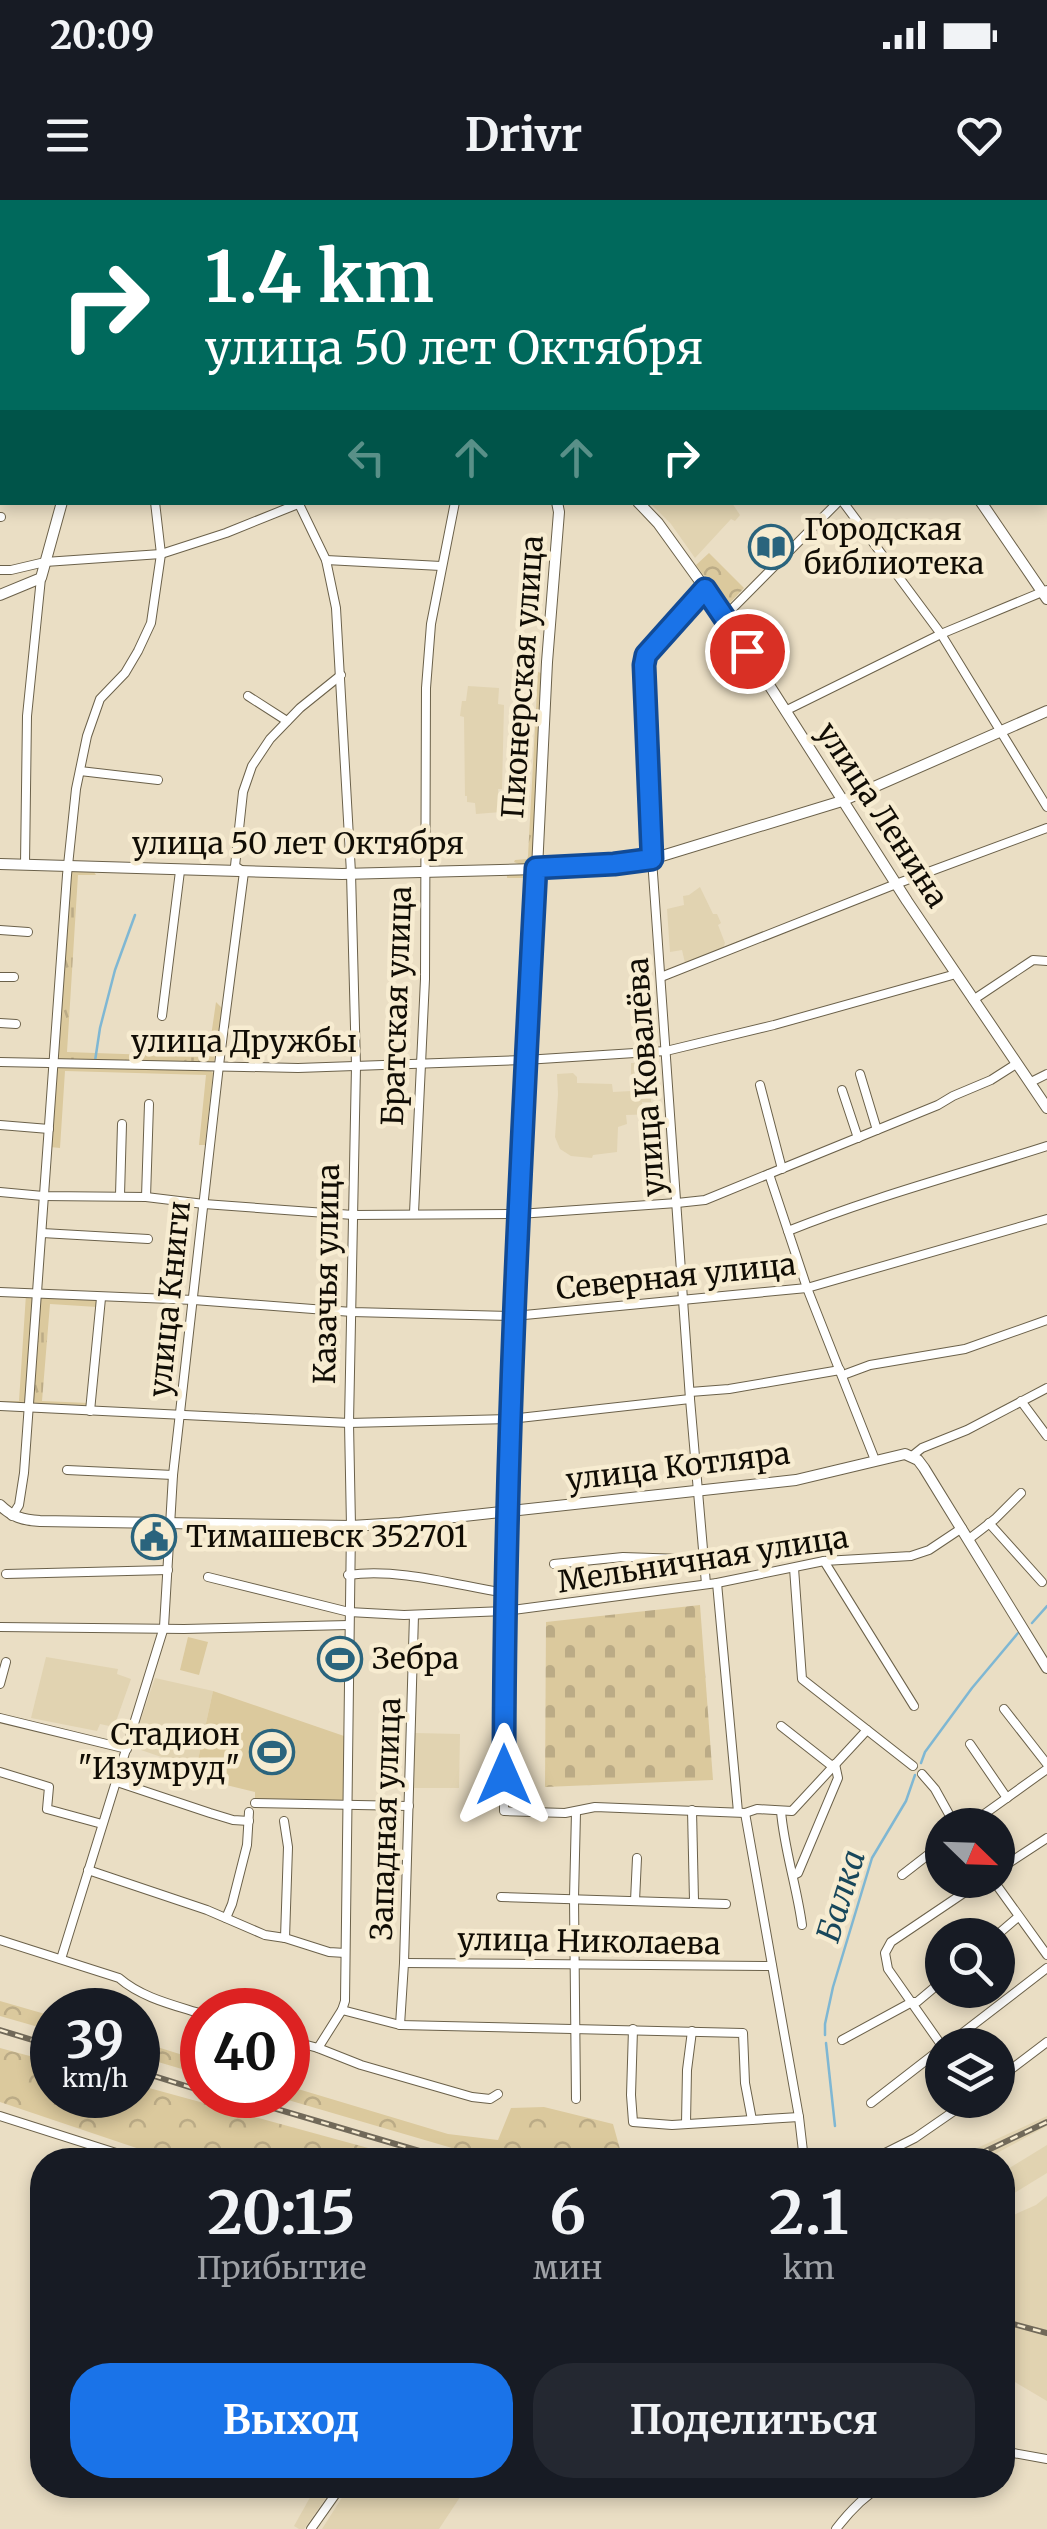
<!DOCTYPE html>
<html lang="ru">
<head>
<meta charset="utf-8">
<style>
	:root { --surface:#171b24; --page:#242831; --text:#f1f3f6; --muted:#9ea1a6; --accent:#1a73e8 }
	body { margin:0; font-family:Merriweather,serif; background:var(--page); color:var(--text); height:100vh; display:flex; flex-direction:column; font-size:38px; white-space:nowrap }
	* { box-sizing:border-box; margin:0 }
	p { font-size:32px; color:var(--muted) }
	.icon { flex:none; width:55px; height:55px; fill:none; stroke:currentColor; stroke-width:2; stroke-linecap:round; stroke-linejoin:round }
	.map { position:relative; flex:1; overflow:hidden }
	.sheet { position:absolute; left:30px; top:1948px; width:985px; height:350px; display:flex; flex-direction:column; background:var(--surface); border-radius:40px; box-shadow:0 5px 15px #0003 }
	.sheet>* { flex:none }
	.hud { position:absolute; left:0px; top:0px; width:1048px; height:305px; box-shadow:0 5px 15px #0003; background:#00695c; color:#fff; overflow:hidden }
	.needle { width:65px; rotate:113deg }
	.controls { position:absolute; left:925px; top:1608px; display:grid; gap:20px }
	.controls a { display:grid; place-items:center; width:90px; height:90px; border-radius:50%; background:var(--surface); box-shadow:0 5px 15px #0003; font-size:50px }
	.speed { position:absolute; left:30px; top:1788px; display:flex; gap:20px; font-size:50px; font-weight:700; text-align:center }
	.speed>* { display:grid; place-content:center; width:130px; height:130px; border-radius:50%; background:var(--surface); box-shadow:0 5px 15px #0003; line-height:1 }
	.speed small { font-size:25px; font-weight:400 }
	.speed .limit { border:15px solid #d22; background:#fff; color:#111 }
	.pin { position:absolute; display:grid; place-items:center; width:85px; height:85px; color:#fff; margin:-42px; border:5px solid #fff; border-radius:50%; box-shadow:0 2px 10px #0007 }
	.me { position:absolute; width:110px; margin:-55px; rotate:0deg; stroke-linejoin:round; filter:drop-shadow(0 0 8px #0008) }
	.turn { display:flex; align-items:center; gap:35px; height:210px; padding:0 40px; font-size:45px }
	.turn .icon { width:130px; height:130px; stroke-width:2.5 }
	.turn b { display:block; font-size:70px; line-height:85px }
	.lanes { display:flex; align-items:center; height:95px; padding:0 40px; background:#0003; justify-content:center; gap:50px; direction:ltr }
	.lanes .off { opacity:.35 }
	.eta { display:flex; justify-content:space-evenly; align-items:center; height:170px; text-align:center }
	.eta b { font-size:60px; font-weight:700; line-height:70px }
	.button { display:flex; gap:20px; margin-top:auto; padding:20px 40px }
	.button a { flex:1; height:115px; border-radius:40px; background:var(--accent); color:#fff; font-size:40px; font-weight:700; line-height:115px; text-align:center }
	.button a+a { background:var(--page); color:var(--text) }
	.status { display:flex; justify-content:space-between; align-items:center; height:70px; padding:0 50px; background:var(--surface); direction:ltr }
	.status svg { height:28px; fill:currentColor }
	header { display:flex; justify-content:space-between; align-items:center; height:130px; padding:0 40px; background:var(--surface); font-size:45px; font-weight:700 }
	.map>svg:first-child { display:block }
</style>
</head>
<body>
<div class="status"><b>20:09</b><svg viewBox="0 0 49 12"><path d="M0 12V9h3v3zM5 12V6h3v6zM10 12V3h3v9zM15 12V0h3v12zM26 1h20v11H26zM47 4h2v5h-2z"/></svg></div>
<header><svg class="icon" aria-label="menu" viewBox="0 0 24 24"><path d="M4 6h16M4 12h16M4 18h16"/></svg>Drivr<svg class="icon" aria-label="heart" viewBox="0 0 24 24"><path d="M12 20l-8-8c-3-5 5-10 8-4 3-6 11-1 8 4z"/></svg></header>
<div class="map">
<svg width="1047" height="2329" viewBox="0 0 1047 2329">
	<defs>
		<pattern id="grass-tufts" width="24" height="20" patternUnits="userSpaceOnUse" patternTransform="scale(2.5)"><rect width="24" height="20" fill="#dbc99d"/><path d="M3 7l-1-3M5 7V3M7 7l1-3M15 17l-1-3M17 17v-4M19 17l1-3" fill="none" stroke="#bbab86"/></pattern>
		<pattern id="forest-crowns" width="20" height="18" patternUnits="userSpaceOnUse" patternTransform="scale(2.5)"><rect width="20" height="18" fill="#dbc99d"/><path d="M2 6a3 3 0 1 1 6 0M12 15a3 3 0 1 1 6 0" fill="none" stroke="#bbab86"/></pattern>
		<pattern id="cemetery-stones" width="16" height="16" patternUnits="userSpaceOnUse" patternTransform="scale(2.5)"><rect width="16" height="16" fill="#dbc99d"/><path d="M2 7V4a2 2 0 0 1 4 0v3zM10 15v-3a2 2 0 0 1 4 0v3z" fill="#bbab86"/></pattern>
		<pattern id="water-rules" width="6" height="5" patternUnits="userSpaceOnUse" patternTransform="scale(2.5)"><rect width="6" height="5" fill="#7fb7d3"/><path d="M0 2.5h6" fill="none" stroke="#6d9cb4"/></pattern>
	</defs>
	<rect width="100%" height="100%" fill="#eadec4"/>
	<g fill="#e1d3b1">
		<path d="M650 303H732L740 315 735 321 731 319 695 358 671 324Z"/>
		<path d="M468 486 499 488 498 504 504 505 502 589H498L501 612 476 614 475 603 467 602V596H465L464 517 460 516 462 501H466Z"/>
		<path d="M700 687 713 714H717L721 723 718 725 725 743 723 748 685 763 682 750 670 752 667 709 684 705 683 696 689 695Z"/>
		<path d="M631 863H651V902H642V910H657V914L626 915 627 924 618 927 617 952 593 955 592 958 571 956 560 949 555 937 558 894 557 874 573 873 577 877V883L612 884 613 892 631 891Z"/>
		<path d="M46 1457 118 1469 117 1474 131 1479 114 1527 100 1524 97 1531 31 1518Z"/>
		<path d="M155 1478 213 1491 196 1569 141 1550 143 1542 134 1539Z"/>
		<path d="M415 1533 460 1534 459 1588H414Z"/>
		<path d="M1047 1916V1926L984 1960H951Z"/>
		<path d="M1047 1945V1973L1003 2000V1972Z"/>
		<path d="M1047 1996V2201L1003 2175 1002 2020 1036 2005Z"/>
		<path d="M317 2285H335L304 2329H299L294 2326Z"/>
		<path d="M350 2285H468L439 2329H322Z"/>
	</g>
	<g fill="url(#grass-tufts)">
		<path d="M538 472 544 474 533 664H519L514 662 515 660 527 659 528 656Z"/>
		<path d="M73 670 94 672 96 675H78L67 852 208 857 216 802 222 808 214 862 211 864 58 860 70 672Z"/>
		<path d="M531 672 534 679 525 810 518 809 526 678H507V673Z"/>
		<path d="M58 866 209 869 213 873 205 945H199L206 875 65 871 60 948 50 947 55 869Z"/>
		<path d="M26 1094 34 1096 26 1205H0V1201H19Z"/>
		<path d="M41 1097 98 1099 97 1107 50 1104 42 1201 89 1203 88 1208 31 1205Z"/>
	</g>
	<g fill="url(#forest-crowns)">
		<path d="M709 353 744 388 727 406 696 365Z"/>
		<path d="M0 1801 52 1816V1831L0 1816Z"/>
		<path d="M138 1841 202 1861V1875L138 1856Z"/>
		<path d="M0 1848 52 1862V1895H138V1885L412 1960H172L0 1902Z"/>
		<path d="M288 1886 448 1934 498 1940 511 1908 544 1907 613 1924 623 1960H493L271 1895H288Z"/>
	</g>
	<path fill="url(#cemetery-stones)" d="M700 1405 713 1580 545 1587 546 1422Z"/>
	<g fill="#dbc99d">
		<path d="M188 1437 208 1442 199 1475 180 1470Z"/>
		<path d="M213 1491 344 1536V1597L340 1604 255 1601V1592L222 1584 221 1581 205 1577 206 1573 196 1569Z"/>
	</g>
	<path fill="url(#water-rules)" d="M0 0H265V2H2V94H0Z"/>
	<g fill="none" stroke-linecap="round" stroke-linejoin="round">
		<g stroke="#7fb7d3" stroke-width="2.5">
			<path d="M95 861 100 828 115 770 135 715"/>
			<path d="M1032 1423 1047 1406"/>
			<path d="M921 1563 925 1552 972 1488 1018 1433"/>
			<path d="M825 1835V1824L833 1787 872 1658 906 1601 915 1575"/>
			<path d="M826 1843 835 1926"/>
		</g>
		<defs>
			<g id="minor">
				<path d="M634 0 637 2"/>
				<path d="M902 0 903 2"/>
				<path d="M1008 2 1012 0"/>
				<path d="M1045 110 1047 113"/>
				<path d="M0 158H2"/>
				<path d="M1045 184 1047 183"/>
				<path d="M1045 212 1047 215"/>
				<path d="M0 222H2"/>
				<path d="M0 260H2"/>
				<path d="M298 302 326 360 336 408 351 673 356 866 349 1223 351 1326 345 1801 342 1810 318 1848"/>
				<path d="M843 302 941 434 1047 607"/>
				<path d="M0 317H1"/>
				<path d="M326 360 441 366"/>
				<path d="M0 370H11L45 362 161 354 226 333 298 304"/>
				<path d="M705 389 646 455 644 465 652 659 690 1199 706 1384"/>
				<path d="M725 416 838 302"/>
				<path d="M248 496 287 521"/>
				<path d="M785 511 941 434 1047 390"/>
				<path d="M80 571 158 580"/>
				<path d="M25 664 27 516 41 378"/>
				<path d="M537 669 525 860 506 1312 504 1611 565 1613 595 1607 745 1613 757 1609 792 1611 867 1530"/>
				<path d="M0 730 28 732"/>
				<path d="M0 777H14"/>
				<path d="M661 777 896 684 1047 628"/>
				<path d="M973 800 1033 760 1047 761"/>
				<path d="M162 816 180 671"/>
				<path d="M0 823 16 824"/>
				<path d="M0 862 298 868 525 860 666 851 774 825 956 774"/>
				<path d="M860 874 877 930"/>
				<path d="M1031 882 1047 874"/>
				<path d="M760 885 782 969"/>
				<path d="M842 890 858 938"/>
				<path d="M0 925 49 929"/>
				<path d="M769 974 807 1088 875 1260"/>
				<path d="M0 992 43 996 146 997 204 1004 353 1015 519 1014 677 1003 705 1000 938 905 953 896 991 880 1016 864"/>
				<path d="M120 995 122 924"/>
				<path d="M146 997 149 904"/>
				<path d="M414 1013 425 779 426 488 431 424 455 302"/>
				<path d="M788 1031C873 997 960 974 1047 946"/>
				<path d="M42 1033 148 1039"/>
				<path d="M0 1092 194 1100 352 1112 514 1116 807 1088 1047 1019"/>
				<path d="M843 1175 870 1165 965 1149 1047 1120"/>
				<path d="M690 1192 729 1189 840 1170"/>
				<path d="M1021 1201 1047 1236"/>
				<path d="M0 1206 349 1223 510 1219 690 1199"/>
				<path d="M90 1211 101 1098"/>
				<path d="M912 1256 922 1248 967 1230 1047 1188"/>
				<path d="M67 1270 173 1275"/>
				<path d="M12 1316 19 1305 24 1273 67 675 76 589 87 536 100 499 125 473 138 451 151 423 161 354 155 302"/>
				<path d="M989 1323 1042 1382"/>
				<path d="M969 1339 995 1319 1021 1293"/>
				<path d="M824 1361 914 1506"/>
				<path d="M554 1364 623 1357 683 1359 703 1357"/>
				<path d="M794 1368 802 1479 913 1566"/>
				<path d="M6 1374 168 1370"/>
				<path d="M348 1375C400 1368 455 1385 505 1393"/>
				<path d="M208 1377 349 1412 404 1415 505 1411 717 1383 824 1361 911 1356 929 1350 962 1328"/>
				<path d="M717 1383 738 1612"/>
				<path d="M0 1427 184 1429 349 1425"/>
				<path d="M0 1484 6 1462"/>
				<path d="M1004 1509 1047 1564"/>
				<path d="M0 1518 127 1549"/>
				<path d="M781 1526 832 1566"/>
				<path d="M970 1544 1007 1598"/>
				<path d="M0 1572 49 1587 47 1609 102 1624"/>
				<path d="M922 1574 935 1589 955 1625"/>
				<path d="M117 1582 210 1613 233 1620 249 1621"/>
				<path d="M255 1603 409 1606"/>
				<path d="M692 1610 694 1701"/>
				<path d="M781 1611C784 1649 797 1687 802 1725"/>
				<path d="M745 1613 799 1917 804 1960"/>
				<path d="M284 1621 288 1647 285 1738"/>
				<path d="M969 1625 1047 1569"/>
				<path d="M88 1670 207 1710 265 1735 285 1738 329 1752 345 1753"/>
				<path d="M998 1670 1047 1638"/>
				<path d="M794 1675 798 1673 838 1578 835 1564"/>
				<path d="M902 1675 942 1644"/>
				<path d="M993 1680 1047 1755"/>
				<path d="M501 1697 726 1704"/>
				<path d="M635 1701 637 1658"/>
				<path d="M226 1718 232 1704 247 1645 249 1612"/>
				<path d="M997 1735 1018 1717"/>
				<path d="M0 1740 119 1778C142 1798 174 1805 202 1814"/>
				<path d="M61 1759 164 1427 173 1275 219 865 244 672 235 666 243 592 252 566 270 539 300 508 341 475"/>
				<path d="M404 1763 772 1766"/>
				<path d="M342 1810 400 1825 743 1833 745 1883 752 1920"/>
				<path d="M400 1825 404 1763 414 1415"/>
				<path d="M633 1829 631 1895 633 1922 672 1925 799 1917"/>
				<path d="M288 1840 318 1848 361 1865 472 1897 490 1899 498 1894"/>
				<path d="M842 1840 912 1802H917L942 1781"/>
				<path d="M947 1845 1047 1768"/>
				<path d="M942 1846 888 1769 885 1753 891 1742 983 1680"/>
				<path d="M998 1879 1047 1842"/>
				<path d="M576 1899 574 1698 576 1612"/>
				<path d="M871 1903 942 1848"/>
				<path d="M0 1916 138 1960"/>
				<path d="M686 1923 687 1870 692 1831"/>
				<path d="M881 1955 915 1938 970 1900"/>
				<path d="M1002 2251 1047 2259"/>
				<path d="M311 2329 342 2285"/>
				<path d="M836 2329C849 2312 864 2296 883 2285"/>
			</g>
			<g id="major">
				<path d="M463 0 466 2"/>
				<path d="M776 0 778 2"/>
				<path d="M349 2 350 0"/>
				<path d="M694 2 696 0"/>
				<path d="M638 302 658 323 725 416 907 701 1047 908"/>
				<path d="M981 302 1047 399"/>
				<path d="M0 395 41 378 62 302"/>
				<path d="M0 664 342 674 537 669 614 664 652 659 842 601 1047 511"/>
				<path d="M537 669 547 462 559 312 557 302"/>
				<path d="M0 1305C12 1317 23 1320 40 1321L351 1326 400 1323 796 1280 905 1254 918 1260 924 1268 1047 1468"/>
			</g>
		</defs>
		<use href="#minor" stroke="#6b614a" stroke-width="10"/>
		<use href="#major" stroke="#6b614a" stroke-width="12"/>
		<use href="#minor" stroke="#fff" stroke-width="8"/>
		<use href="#major" stroke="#fff" stroke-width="10"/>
		<defs>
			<g id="rail">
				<path d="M0 1830 52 1846"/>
				<path d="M138 1871 202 1891"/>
				<path d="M229 1895 450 1960"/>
				<path d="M967 1960 1047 1922"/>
				<path d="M1002 2121 1047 2133"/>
			</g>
		</defs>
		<use href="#rail" stroke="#716959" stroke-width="6"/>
		<use href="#rail" stroke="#f7ecd1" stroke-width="2.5" stroke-dasharray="8" stroke-linecap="butt"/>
	</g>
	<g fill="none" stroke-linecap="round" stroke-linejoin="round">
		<defs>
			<path id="route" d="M504 1575C504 1272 520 970 536 668L614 664 652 659 644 465 646 455 705 389 747 451"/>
		</defs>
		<use href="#route" stroke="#114b97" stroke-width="25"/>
		<use href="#route" stroke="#1a73e8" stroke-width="18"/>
	</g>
	<defs>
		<symbol id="library-ring" viewBox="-11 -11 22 22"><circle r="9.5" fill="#f7ecd1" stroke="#2a647d" stroke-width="1.5"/><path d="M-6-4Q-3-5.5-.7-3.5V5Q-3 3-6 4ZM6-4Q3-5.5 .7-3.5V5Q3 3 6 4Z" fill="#2a647d"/></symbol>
		<symbol id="civic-ring" viewBox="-11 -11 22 22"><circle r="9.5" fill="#f7ecd1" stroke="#2a647d" stroke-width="1.5"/><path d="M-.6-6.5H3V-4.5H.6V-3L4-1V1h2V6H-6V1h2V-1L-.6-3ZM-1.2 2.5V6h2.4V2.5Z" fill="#2a647d"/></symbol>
		<symbol id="stadium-ring" viewBox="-11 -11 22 22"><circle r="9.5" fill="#f7ecd1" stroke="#2a647d" stroke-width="1.5"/><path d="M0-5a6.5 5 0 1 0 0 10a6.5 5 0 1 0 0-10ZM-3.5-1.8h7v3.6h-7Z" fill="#2a647d"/></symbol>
	</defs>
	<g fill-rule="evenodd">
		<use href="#library-ring" x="746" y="322" width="50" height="50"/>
		<use href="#civic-ring" x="129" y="1312" width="50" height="50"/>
		<use href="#stadium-ring" x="315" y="1434" width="50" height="50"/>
		<use href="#stadium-ring" x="247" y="1527" width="50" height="50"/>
	</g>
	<g text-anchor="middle" stroke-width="9" stroke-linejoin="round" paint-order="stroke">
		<g font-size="30" fill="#110d05" stroke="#f7ecd1" text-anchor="start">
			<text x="804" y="340">Городская<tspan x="804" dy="34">библиотека</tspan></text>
			<text x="186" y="1347">Тимашевск 352701</text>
			<text x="372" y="1469">Зебра</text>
			<text x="240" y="1545" text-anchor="end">Стадион<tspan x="240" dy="34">"Изумруд"</tspan></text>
		</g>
		<g font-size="30" fill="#110d05" stroke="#f7ecd1">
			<text transform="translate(523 477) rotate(-86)" y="10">Пионерская улица</text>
			<text transform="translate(882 615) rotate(57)" y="10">улица Ленина</text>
			<text x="298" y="654">улица 50 лет Октября</text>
			<text transform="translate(397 806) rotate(-88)" y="10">Братская улица</text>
			<text x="244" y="852">улица Дружбы</text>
			<text transform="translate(646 877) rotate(-94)" y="10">улица Ковалёва</text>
			<text transform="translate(327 1074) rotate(-89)" y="10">Казачья улица</text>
			<text transform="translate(676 1077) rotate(-6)" y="10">Северная улица</text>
			<text transform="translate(170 1099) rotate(-84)" y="10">улица Книги</text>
			<text transform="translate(678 1267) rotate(-7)" y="10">улица Котляра</text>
			<text transform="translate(703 1360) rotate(-9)" y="10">Мельничная улица</text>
			<text transform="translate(386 1619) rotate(-88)" y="10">Западная улица</text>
			<text transform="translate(589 1742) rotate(1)" y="10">улица Николаева</text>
		</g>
		<g font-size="32" font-style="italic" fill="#18475b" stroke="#f7ecd1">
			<text transform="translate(841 1696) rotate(-73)" y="11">Балка</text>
		</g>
	</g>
</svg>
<div class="controls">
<a><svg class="needle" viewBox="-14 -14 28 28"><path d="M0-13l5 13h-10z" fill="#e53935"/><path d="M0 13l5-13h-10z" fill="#9ea1a6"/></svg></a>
<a><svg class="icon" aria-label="search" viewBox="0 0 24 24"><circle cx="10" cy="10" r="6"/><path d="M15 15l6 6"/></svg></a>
<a><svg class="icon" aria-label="layers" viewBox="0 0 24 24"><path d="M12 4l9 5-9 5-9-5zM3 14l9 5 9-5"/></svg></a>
</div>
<div class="speed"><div>39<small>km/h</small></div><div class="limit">40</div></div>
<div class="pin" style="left:747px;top:451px;background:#d93025"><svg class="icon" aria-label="arrive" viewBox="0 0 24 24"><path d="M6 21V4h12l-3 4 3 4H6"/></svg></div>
<svg class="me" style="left:504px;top:1575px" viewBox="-20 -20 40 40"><path d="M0-17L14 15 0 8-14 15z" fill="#1a73e8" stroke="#fff" stroke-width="4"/></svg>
<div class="hud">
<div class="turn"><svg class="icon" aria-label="right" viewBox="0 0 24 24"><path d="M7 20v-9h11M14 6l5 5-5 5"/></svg><div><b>1.4 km</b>улица 50 лет Октября</div></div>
<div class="lanes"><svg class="icon off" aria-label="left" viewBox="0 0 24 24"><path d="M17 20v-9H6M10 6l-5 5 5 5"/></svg><svg class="icon off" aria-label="ahead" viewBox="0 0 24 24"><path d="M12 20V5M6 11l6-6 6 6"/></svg><svg class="icon off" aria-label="ahead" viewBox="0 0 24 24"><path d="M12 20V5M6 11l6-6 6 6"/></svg><svg class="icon" aria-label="right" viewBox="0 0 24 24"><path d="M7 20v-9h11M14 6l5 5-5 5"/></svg></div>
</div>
<section class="sheet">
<div class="eta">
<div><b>20:15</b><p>Прибытие</p></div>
<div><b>6</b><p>мин</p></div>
<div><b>2.1</b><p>km</p></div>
</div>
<div class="button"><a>Выход</a><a>Поделиться</a></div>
</section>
</div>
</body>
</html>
